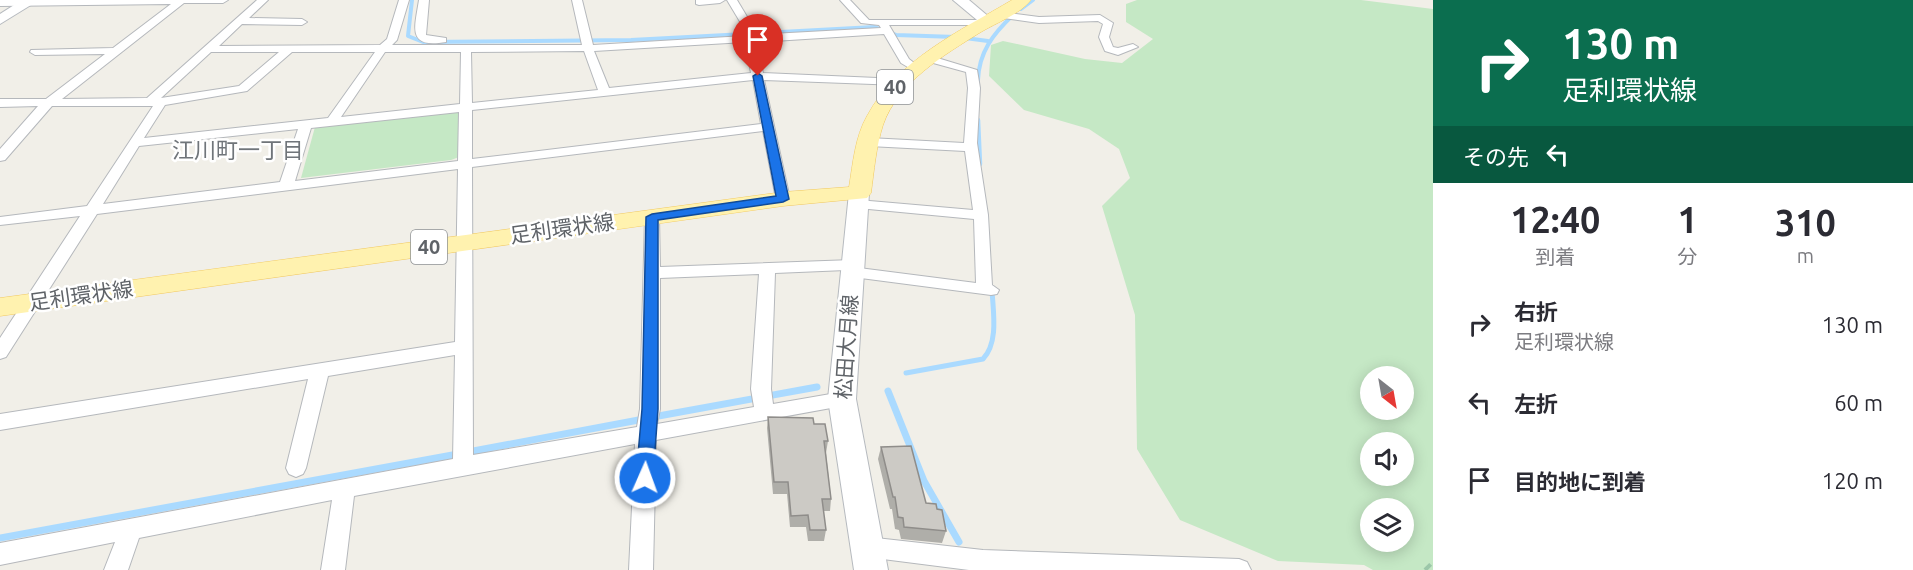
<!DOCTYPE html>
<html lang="ja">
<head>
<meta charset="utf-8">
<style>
	:root { --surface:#fff; --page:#f2f2f3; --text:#2b2b33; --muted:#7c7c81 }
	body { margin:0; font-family:Ubuntu,"Noto Sans JP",sans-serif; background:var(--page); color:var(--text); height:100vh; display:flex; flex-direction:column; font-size:22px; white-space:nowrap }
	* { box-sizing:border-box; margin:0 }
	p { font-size:20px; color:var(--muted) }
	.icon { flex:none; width:33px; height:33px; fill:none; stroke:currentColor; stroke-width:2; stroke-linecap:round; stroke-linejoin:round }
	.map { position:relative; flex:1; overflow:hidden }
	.drawer { display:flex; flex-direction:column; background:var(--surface); width:480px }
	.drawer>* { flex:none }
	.top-card { background:#0b6e4f; color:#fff; overflow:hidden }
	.needle { width:39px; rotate:149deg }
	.tools { position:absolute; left:1360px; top:366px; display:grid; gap:12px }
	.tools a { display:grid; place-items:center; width:54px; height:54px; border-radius:50%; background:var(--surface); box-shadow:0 3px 15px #0003; font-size:30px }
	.pin { position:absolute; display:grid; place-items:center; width:51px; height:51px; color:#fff; margin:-62px -26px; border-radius:50% 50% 50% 0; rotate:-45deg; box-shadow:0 0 6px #0007 }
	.pin .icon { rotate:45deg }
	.me { position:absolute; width:66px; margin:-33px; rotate:2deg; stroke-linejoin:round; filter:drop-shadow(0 0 4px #0008) }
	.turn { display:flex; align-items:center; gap:21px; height:126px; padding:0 30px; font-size:27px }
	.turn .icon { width:78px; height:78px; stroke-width:2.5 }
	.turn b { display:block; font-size:42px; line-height:51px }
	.then { display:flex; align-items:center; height:57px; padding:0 30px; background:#0003; gap:12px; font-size:22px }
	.eta { display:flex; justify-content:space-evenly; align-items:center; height:102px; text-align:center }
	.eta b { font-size:36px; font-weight:700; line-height:42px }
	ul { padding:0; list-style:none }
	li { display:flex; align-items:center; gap:18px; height:78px; padding:0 30px }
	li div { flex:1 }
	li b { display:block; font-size:22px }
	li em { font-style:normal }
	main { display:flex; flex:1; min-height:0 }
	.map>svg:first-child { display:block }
</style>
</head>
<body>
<main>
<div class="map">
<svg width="1433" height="570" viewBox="0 0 1433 570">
	<rect width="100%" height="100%" fill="#f1efe8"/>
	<g fill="#c5e8c5" fill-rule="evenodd">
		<path d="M1137 0H1361L1433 9V570H1373L1364 565 1278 561 1180 520 1137 449 1135 315 1102 206 1130 178 1119 149 1089 129 1024 110 989 76 991 45 1003 41 1085 59 1122 63 1153 39 1126 22V4ZM1371 376H1404V410H1371ZM1371 442H1404V476H1371ZM1371 508H1404V542H1371Z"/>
		<path d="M455 110 460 113 459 157 451 160 301 178 315 127Z"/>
	</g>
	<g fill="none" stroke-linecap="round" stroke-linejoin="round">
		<g stroke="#aadaff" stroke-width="4">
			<path d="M412 0 408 36 423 42 631 40 874 27 896 35 956 37"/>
			<path d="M1021 9 1033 0"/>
			<path d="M965 38 988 41"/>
			<path d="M978 80C979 52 993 34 1013 15"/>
		</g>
		<path stroke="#aadaff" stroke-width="4.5" d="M978 120 980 164"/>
		<path stroke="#aadaff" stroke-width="5" d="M906 373 983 359C999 342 993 311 992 290"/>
		<g stroke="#aadaff" stroke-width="7">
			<path d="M888 391 924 481 959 542"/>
			<path d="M653 417 817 387"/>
			<path d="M468 452 644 419"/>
			<path d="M0 538 458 454"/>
		</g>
		<defs>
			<g id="street">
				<path d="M0 0H228L223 3H184L62 99 147 98 257 0H268L249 18 302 19 307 22 302 25 242 24 219 46 380 45 387 39 399 0H409L397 40 392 45H582L572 0H582L593 45 745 36V30L727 0H737L755 30V35L881 28 879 25 861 23 840 0H850L869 20H992L993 22 988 25H889L909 59 922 69 916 72 901 63 884 34 756 42 763 73 900 79 906 82 900 85 764 80 790 199 788 202 783 203 776 199 763 131 472 167 473 455 637 427 640 409 645 217 647 214H657L659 217 660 267 853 260 859 261 861 265 859 268 976 283 974 219 858 208 851 204 858 200 973 210 965 151 869 146 862 142 869 138 964 143 968 88 966 72 926 61V57H934L977 70 980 88 977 143 988 215 992 285 999 290 997 294 991 295 853 277 847 276 846 270 775 273 771 389 773 404 842 392 849 394 852 399 849 404 842 406 656 440 653 570H629L635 444 354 496 345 570H321L332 500 139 538 128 570H104L115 542 0 565V543L453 459 455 355 328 376 306 468 303 474 296 477 289 474 286 468 308 379 0 430V414L455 342 458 169 97 214 6 357 0 359V338L80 216 0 225V217L87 206 153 106H52L5 160 0 161V149L38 106 0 107V99H46L105 54 35 55 30 52 31 50 113 48 171 4 0 6ZM745 42 751 73 609 88 594 51ZM584 51 598 90 472 103 471 52ZM211 52H279L239 86 161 98ZM292 52H375L328 118 144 138 165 105 247 91ZM385 52H461L460 104 341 117ZM753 80 761 124 472 159V110ZM459 112 458 161 295 181 311 128ZM298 129 280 182 103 204 139 146ZM759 274 751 389 754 407 657 424 660 409V278Z"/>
				<path d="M419 0H429L426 35 446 38V42C406 49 415 27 419 0Z"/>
				<path d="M696 0H725L720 3 699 5 696 4Z"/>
				<path d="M1000 12 1039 17 1100 15 1113 23 1109 37 1113 47 1118 48 1133 44 1138 47 1118 55 1105 51 1099 37 1103 24 1098 21 1039 23 996 17 995 15Z"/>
				<path d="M867 537 983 550 1239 559 1247 562 1251 570H969L867 557 859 554 856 547 859 540Z"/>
			</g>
			<g id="secondary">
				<path d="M22 0H39L0 24V14Z"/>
				<path d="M953 0H969L995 22 988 26 983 25Z"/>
				<path d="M859 187 866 189 869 193 856 399 888 570H854L828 399 849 193 852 189Z"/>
			</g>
			<path id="primary" d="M1012 0H1031C1020 14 996 23 981 32 944 55 898 82 883 125 876 147 874 171 871 193L867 198 783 206 0 316V298L783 192 849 187C853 163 855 137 867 116 897 60 960 31 1012 0Z"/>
		</defs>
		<use href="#street" stroke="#b5b8bc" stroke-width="2"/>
		<use href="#secondary" stroke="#b6babf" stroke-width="2"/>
		<use href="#primary" stroke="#f2c960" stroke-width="1"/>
		<path stroke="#9cc7a9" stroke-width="4" stroke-dasharray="8 4" stroke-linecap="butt" d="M1425 570 1433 562"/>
		<use href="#street" fill="#fff" fill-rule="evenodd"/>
		<use href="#secondary" fill="#fff" fill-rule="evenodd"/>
		<use href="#primary" fill="#fff2af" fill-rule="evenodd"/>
	</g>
	<g fill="#afaea9">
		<path d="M768 417 814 424 828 441 826 453 831 499 830 511H823L826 530 824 541H808L806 527H790L787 494H773L767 428Z"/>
		<path d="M881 447 926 503 937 509 946 531 942 543 901 539 899 530 895 529 892 509H890L878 459Z"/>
	</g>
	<g fill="#cccac5" stroke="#8f8d8a" stroke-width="1.5">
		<path d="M768 417 813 418 814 424H825L828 441H824L831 499H822L826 530H810L808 515 791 516 788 482H774Z"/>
		<path d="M911 446 926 503 936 504 937 509 942 510 946 531 904 527 903 518 898 517 895 497H893L881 447Z"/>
	</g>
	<path fill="#1a73e8" stroke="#114b97" stroke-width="1.5" d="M758 73 762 76 789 199 783 202 658 220V409L653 478 651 483 645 486 638 483 636 478 642 409 646 217 652 214 776 196 753 76Z"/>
	<g text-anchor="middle" stroke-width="5" stroke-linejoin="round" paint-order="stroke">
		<g fill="#fff" stroke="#8f9295" stroke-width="1.5">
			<rect x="877" y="70" width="36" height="34" rx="4.5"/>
			<rect x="411" y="230" width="36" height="34" rx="4.5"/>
		</g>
		<g font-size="20" font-weight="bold" fill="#5f6368">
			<text x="895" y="94">40</text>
			<text x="429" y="254">40</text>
		</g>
		<g font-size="21" fill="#5f6368" stroke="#fff">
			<text transform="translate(562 229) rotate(-8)" y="7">足利環状線</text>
			<text transform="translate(81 296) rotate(-8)" y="7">足利環状線</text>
			<text transform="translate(847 347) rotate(-86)" y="7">松田大月線</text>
		</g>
		<g font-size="22" fill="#70757a" stroke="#fff">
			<text x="238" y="158">江川町一丁目</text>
		</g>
	</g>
</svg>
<div class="tools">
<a><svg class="needle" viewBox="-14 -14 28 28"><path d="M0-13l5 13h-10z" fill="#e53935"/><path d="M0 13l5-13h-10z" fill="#7c7c81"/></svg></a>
<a><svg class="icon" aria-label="sound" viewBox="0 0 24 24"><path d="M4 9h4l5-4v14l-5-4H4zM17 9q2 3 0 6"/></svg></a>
<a><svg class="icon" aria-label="layers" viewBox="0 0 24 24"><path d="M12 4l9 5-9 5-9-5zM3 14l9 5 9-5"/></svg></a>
</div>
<div class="pin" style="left:758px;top:76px;background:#d93025"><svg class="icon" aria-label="arrive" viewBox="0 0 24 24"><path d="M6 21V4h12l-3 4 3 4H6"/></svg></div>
<svg class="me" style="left:645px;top:478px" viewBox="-20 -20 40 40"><circle r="17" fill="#1a73e8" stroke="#fff" stroke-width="3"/><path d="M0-11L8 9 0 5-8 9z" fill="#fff"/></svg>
</div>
<section class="drawer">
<div class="top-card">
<div class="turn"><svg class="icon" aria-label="right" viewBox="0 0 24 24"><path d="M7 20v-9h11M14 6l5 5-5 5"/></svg><div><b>130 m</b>足利環状線</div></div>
<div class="then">その先<svg class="icon" aria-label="left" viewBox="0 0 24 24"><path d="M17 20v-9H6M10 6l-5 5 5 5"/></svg></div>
</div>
<div class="eta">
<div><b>12:40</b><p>到着</p></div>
<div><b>1</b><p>分</p></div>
<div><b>310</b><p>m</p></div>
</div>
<ul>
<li><svg class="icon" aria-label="right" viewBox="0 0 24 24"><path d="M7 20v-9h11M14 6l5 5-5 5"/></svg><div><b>右折</b><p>足利環状線</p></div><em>130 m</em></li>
<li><svg class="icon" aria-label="left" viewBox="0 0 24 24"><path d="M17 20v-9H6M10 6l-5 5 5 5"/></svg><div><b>左折</b></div><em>60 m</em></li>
<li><svg class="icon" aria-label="arrive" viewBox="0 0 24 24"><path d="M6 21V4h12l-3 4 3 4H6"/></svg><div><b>目的地に到着</b></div><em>120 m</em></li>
</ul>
</section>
</main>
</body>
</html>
